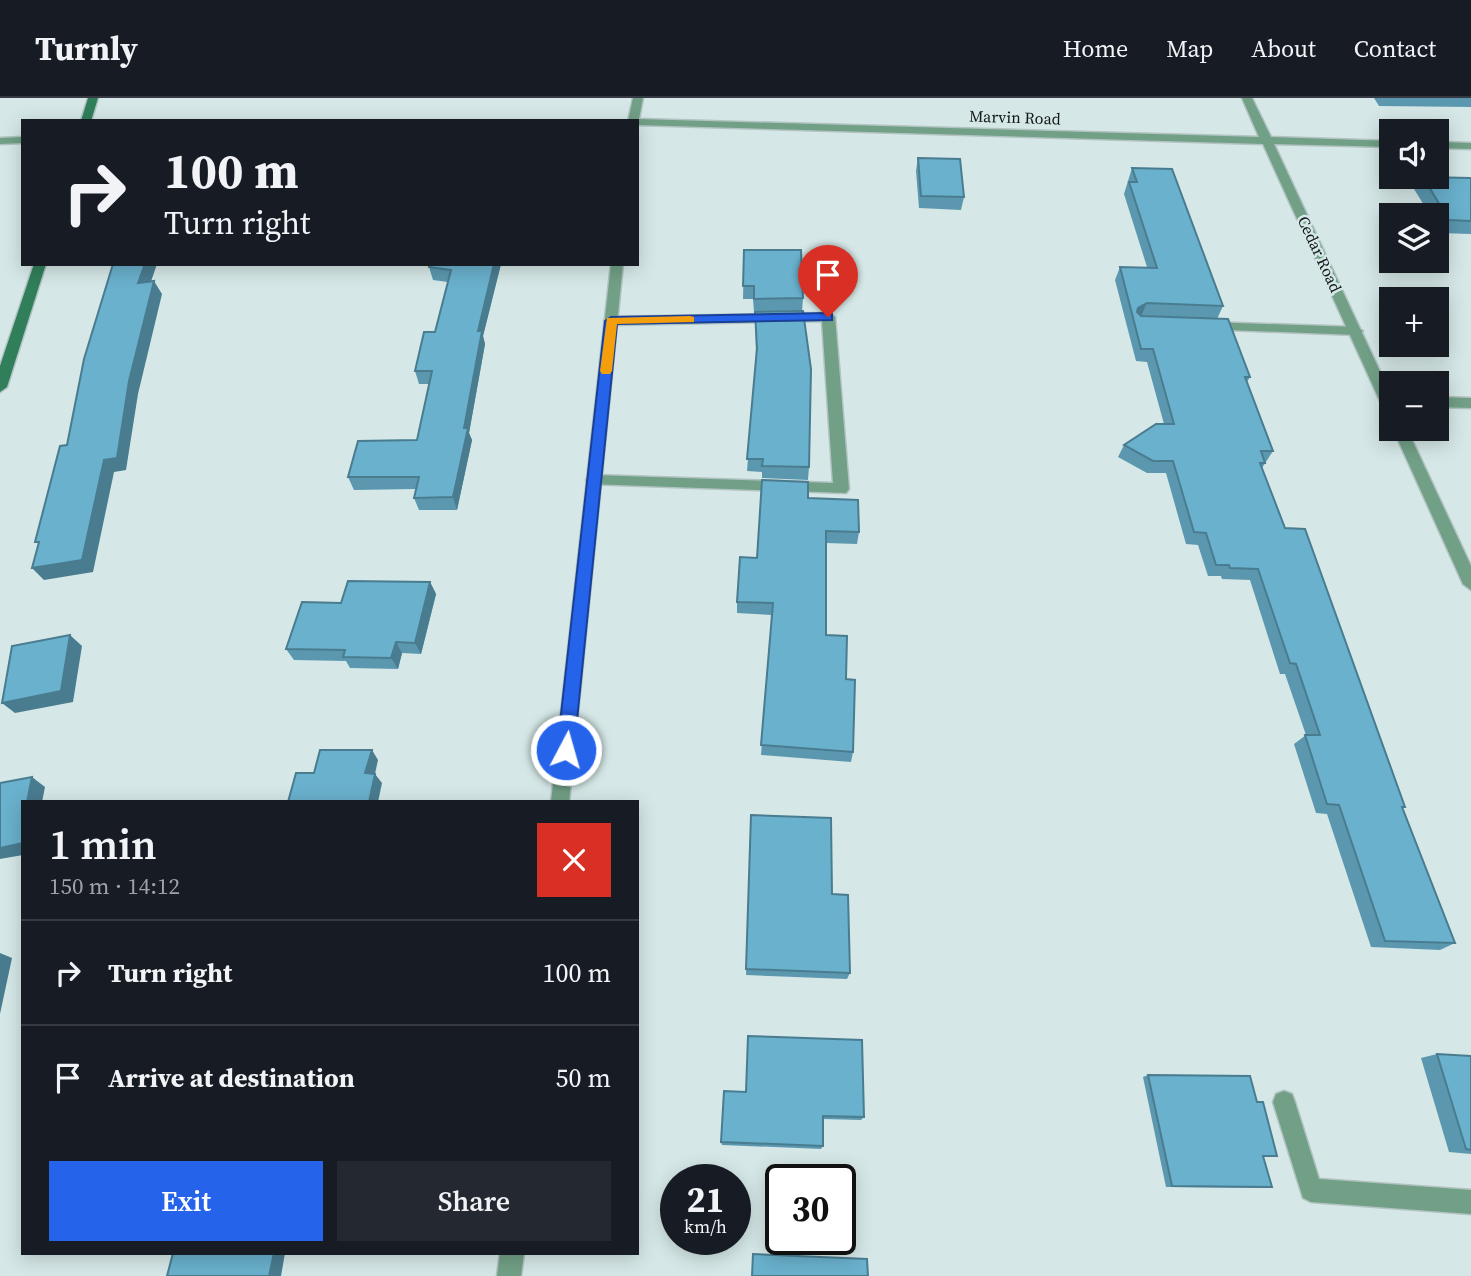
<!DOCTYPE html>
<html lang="en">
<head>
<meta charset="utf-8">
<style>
	:root { --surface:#171b24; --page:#242831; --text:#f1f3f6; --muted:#9ea1a6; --line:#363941; --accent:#2563eb }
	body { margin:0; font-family:"Source Serif 4",serif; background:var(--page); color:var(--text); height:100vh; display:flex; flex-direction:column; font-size:26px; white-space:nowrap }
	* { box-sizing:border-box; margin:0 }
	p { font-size:23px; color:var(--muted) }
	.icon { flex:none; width:38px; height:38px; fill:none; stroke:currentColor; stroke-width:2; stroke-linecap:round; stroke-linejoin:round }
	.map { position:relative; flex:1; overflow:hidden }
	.details { position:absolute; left:21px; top:702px; width:618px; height:455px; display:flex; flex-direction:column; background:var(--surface); border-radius:0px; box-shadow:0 4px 18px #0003 }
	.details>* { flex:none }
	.banner { position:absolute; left:21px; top:21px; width:618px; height:147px; border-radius:0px; box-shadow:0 4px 18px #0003; background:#171b24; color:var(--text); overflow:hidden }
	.tools { position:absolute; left:1379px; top:21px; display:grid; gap:14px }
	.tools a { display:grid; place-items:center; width:70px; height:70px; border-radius:0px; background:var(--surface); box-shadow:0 4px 18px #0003; font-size:35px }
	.speed { position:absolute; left:660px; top:1066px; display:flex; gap:14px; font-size:35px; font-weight:700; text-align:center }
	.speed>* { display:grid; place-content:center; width:91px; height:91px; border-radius:50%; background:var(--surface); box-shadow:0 4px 18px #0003; line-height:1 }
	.speed small { font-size:18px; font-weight:400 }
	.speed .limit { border:4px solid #111; border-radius:10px; background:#fff; color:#111 }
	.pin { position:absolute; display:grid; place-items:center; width:60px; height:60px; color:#fff; margin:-72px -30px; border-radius:50% 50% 50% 0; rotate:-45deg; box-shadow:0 0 7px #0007 }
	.pin .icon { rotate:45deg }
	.me { position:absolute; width:77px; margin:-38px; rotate:6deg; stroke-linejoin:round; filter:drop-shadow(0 0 5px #0008) }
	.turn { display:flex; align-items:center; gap:24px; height:147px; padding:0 28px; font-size:32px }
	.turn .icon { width:91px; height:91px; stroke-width:2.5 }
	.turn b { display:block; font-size:49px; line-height:60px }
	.round { display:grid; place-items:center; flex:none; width:74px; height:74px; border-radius:0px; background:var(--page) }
	.headline { display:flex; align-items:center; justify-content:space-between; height:119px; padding:0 28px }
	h1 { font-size:42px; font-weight:600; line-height:52px }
	.action { display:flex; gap:14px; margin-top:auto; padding:14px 28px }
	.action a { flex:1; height:80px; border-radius:0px; background:var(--accent); color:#fff; font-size:28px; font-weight:600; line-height:80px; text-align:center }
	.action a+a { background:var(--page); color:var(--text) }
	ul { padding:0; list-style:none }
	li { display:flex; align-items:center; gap:21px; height:105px; padding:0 28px; border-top:2px solid var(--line) }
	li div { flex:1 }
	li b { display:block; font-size:26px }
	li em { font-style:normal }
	header { display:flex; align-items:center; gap:42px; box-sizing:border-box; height:98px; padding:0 35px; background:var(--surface); border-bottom:2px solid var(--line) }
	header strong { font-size:33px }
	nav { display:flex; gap:38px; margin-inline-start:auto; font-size:24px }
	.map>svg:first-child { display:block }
</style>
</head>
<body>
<header>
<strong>Turnly</strong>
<nav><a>Home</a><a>Map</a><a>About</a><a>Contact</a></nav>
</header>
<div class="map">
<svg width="1471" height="1178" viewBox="0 0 1471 1178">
	<rect width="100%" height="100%" fill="#d5e8e7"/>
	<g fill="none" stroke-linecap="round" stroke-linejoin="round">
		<defs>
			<g id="lane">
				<path d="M828 215 835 219 849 391 846 395 589 386 586 382 594 377 833 385 822 223 611 227 604 223 611 219Z"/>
				<path d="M1209 224 1356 229 1363 233 1356 237 1204 231 1202 228Z"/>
				<path d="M1437 299 1471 300V310L1437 309Z"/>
				<path d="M1284 993 1292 996 1295 1004 1319 1081 1471 1092V1116L1311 1104 1303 1100 1273 1004 1276 996Z"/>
			</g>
			<g id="street">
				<path d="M633 0H643L639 21 1259 39 1242 0H1252L1271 39 1391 43V49L1274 46 1391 297V317L1384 312 1263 46 637 27V23H628Z"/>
				<path d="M23 39V45L0 46V40Z"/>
				<path d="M1437 44 1471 45V51L1437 50Z"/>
				<path d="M611 166H623L569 704H551Z"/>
				<path d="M1393 331H1407L1471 468V492L1463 486Z"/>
				<path d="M500 1155H524L521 1178H497Z"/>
			</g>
			<g id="secondary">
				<path d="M88 0H98L91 23H81Z"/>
				<path d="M34 166H46L7 289 0 294V268Z"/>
			</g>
		</defs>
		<use href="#lane" stroke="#b2c3c2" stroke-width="3"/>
		<use href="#street" stroke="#b2c3c2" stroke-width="3"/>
		<use href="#secondary" stroke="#b2c3c2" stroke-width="3"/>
		<use href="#lane" fill="#71a086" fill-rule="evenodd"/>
		<use href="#street" fill="#71a086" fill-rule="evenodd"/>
		<use href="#secondary" fill="#307f5a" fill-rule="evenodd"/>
	</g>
	<g fill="#5b98b0">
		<path d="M1374 0H1471V9L1379 8Z"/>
		<path d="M918 60 964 99 961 112 919 110 916 73Z"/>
		<path d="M1132 70 1223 208 1217 221 1250 279 1247 284 1273 353 1262 370 1285 430 1405 709 1403 710 1455 845 1440 852 1371 849 1327 716 1316 715 1294 646 1306 637 1285 576H1280L1250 482 1222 481 1221 478H1208L1198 447 1186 446 1166 375H1147L1118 359 1124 347 1164 326 1147 264 1136 263 1115 182 1120 169H1147L1124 96Z"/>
		<path d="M1422 79 1471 80V136L1440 135 1437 130V117H1430L1414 91Z"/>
		<path d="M744 152 803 200 802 213 754 214 753 201H743Z"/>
		<path d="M501 166 483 238 485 246 469 335 472 342 457 412H419L414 400 416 391 354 392 348 379 417 342 429 286H419L415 273 435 234 448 184 433 182 429 169Z"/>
		<path d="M755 214 809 369 808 382 762 380V374L747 373 756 257Z"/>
		<path d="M808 400 859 434 857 446 826 445V537L846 581 853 654 851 664 761 657 772 517 737 515V504L757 460Z"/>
		<path d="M430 484 436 496 421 556 402 555 398 571 350 570 346 563 294 562 286 551 341 505Z"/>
		<path d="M751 717 832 796 850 875 847 881 746 877Z"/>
		<path d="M1437 956 1471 958V1056L1449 1054 1421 960Z"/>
		<path d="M1148 977 1257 1004 1277 1058 1263 1059 1272 1089 1265 1090 1166 1089 1143 979Z"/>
		<path d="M746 994 864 1019 861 1022 823 1021V1048L821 1051 722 1047 721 1044Z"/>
	</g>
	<g fill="#4a7c90">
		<path d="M145 166H157L146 198 138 185Z"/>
		<path d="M494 166H501L483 238 485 246 469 335 472 342 457 412 453 399 478 233Z"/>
		<path d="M154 183 162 196 138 296 126 372 114 374 93 474 44 482 32 470 104 362Z"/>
		<path d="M1147 205 1141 218 1133 223 1138 210Z"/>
		<path d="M430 484 436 496 421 556 415 545Z"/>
		<path d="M70 537 82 548 73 604 15 615 2 605Z"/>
		<path d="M396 544 402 555 398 571 391 560Z"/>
		<path d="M372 652 378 662 373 685 365 675Z"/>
		<path d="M375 676 382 685 378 704H369Z"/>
		<path d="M32 679 45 689 42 704H27Z"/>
		<path d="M23 745V757L0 761V750Z"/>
		<path d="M0 855 12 860 0 916Z"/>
		<path d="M274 1155H285L281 1178H269Z"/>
	</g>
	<g fill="#6ab1cd" stroke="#4a7c90" stroke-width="2">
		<path d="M918 60 960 61 964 99 921 98Z"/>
		<path d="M1132 70 1172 71 1223 208 1147 205 1138 210 1137 214 1141 218 1228 221 1250 279H1245L1273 353H1261L1265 365H1260L1285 430 1305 431 1405 709H1402L1455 845 1385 843 1339 707 1327 706 1305 637H1320L1296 566 1290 565 1258 471 1230 470 1229 467H1216L1206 435 1194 434 1173 363H1153L1124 347 1156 326H1174L1153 251H1141L1120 169 1157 170 1129 84H1137Z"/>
		<path d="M1423 79 1471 80V123L1449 122Z"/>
		<path d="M744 152H801L803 200 754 201V188H743Z"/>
		<path d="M113 166H145L138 185 154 183 129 283 117 360 104 362 82 462 32 470 39 444H35L60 348 67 347 84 261Z"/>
		<path d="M430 166H494L478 233H482L464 330H468L453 399 414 400 419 379H348L358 343 417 342 432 273H415L424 234H435L451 172 429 169Z"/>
		<path d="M803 213 811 271 809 369 762 368 763 361H747L757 250 755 214Z"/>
		<path d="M762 382 808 384V400L858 402 859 434 826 433V537L847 538 846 581 855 582 853 654 761 647 773 505 737 504 740 459 757 460Z"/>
		<path d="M348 483 430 484 415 545 396 544 391 560 343 559 345 552 286 551 302 504 341 505Z"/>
		<path d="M70 537 61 593 2 605 12 548Z"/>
		<path d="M320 652H372L365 675 375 676 369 704H288L296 675H314Z"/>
		<path d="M32 679 27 704H23V745L0 750V685Z"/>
		<path d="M751 717 831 720 832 796 848 797 850 875 746 871Z"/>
		<path d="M748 938 862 942 864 1019 823 1018V1048L721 1044 724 993 746 994Z"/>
		<path d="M1437 956 1471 958V1052L1466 1051Z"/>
		<path d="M1148 977 1250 978 1257 1004H1263L1277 1058H1263L1272 1089 1172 1088Z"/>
		<path d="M173 1155H274L269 1178H167Z"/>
		<path d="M753 1156 867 1161 868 1178H752Z"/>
	</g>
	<path fill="#2563eb" stroke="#184099" stroke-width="2" d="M828 215 832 216V222L617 226 574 652 571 657 566 659 560 657 557 652 605 223 611 219Z"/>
	<path fill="#f59e0b" d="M690 218 694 219V224L617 226 612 273 610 276H602L600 273 607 220Z"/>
	<g text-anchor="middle" stroke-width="5" stroke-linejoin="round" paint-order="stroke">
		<g font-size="16" fill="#111817" stroke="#d5e8e7">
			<text transform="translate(1015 19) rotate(2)" y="6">Marvin Road</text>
			<text transform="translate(1320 156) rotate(65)" y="6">Cedar Road</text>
		</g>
	</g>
</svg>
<div class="tools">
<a><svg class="icon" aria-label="sound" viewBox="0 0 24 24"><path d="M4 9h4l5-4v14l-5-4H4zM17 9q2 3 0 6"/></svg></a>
<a><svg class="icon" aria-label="layers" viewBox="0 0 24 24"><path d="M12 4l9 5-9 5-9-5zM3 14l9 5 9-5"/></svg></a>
<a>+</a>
<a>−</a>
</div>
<div class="speed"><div>21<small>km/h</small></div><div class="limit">30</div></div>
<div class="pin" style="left:828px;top:219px;background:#d93025"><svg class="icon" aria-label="arrive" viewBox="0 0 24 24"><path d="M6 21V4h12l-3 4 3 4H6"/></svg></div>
<svg class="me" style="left:566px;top:652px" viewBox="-20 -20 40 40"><circle r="17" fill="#2563eb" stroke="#fff" stroke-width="3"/><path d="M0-11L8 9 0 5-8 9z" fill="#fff"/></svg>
<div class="banner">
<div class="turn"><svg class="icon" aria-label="right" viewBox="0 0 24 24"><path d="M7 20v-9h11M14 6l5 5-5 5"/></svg><div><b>100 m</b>Turn right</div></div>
</div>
<section class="details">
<div class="headline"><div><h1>1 min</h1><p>150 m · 14:12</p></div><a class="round" style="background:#d93025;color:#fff"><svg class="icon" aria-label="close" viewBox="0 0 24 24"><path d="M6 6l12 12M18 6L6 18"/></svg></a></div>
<ul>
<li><svg class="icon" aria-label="right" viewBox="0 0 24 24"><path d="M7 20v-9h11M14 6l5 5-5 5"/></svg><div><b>Turn right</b></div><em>100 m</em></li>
<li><svg class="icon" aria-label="arrive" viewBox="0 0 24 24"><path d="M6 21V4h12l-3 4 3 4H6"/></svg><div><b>Arrive at destination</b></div><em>50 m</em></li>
</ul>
<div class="action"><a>Exit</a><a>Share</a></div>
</section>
</div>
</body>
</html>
